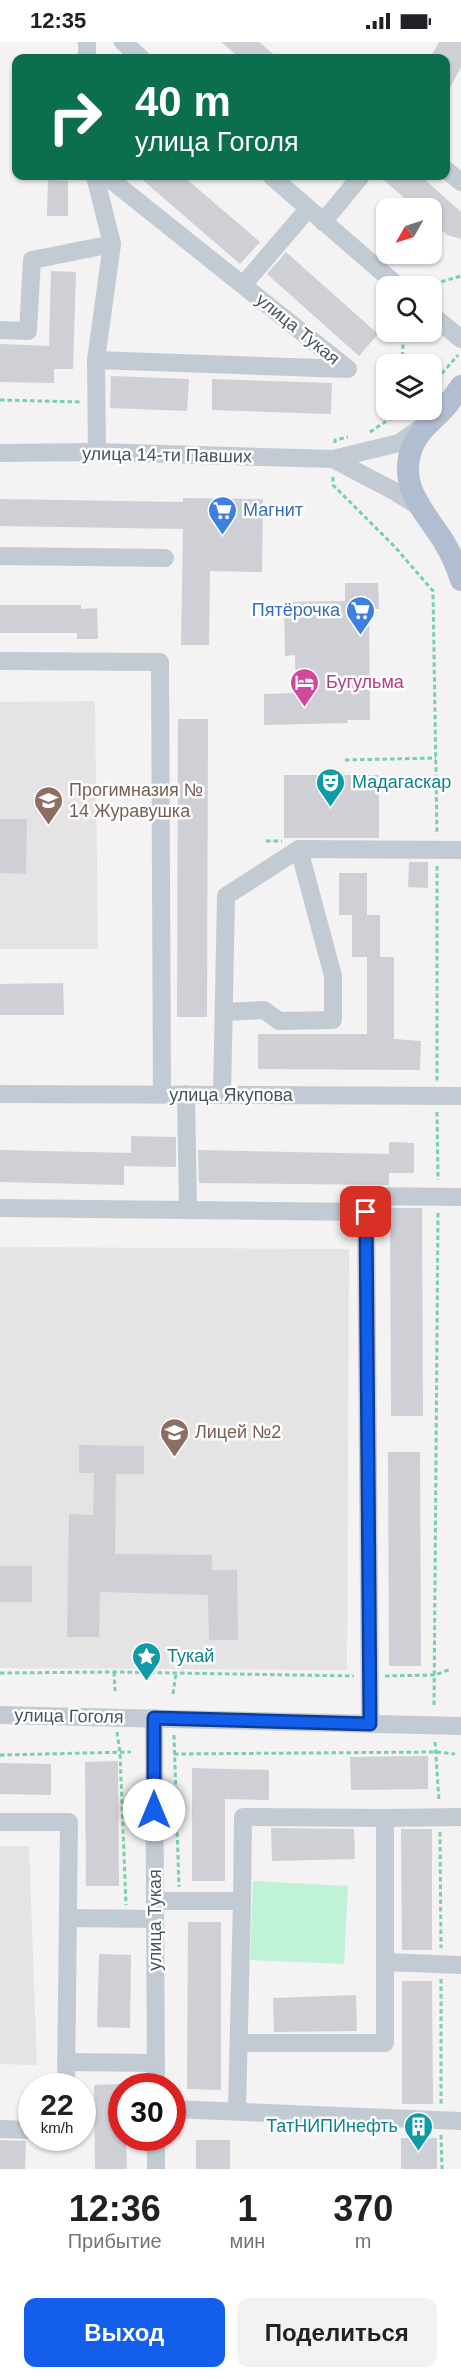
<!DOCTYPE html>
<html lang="ru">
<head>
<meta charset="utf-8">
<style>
	:root { --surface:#fff; --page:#f2f2f2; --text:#202124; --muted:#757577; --accent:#135fec }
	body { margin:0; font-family:Helvetica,sans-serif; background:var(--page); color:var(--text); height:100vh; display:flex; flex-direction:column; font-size:22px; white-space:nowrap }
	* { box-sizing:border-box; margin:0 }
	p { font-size:20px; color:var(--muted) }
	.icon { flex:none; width:33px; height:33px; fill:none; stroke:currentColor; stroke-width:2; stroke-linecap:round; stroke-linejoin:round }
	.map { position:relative; height:2127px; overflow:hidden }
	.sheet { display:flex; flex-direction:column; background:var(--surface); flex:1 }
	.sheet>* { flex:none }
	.guide { position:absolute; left:12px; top:12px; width:438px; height:126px; border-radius:12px; box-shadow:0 2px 4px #0004; background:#0b6e4f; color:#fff; overflow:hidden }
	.needle { width:39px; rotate:231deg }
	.controls { position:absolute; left:376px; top:156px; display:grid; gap:12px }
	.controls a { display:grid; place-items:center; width:66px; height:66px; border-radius:12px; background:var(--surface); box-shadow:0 2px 4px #0004; font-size:30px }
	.speed { position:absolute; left:18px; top:2031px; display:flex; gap:12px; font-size:30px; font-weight:700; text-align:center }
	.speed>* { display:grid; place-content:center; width:78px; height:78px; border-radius:50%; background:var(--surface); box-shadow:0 2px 4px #0004; line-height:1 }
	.speed small { font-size:15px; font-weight:400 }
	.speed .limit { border:9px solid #d22; background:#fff; color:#111 }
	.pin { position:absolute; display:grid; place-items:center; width:51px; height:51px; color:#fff; margin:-26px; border-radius:12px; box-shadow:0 3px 9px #0006 }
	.me { position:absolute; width:66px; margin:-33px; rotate:0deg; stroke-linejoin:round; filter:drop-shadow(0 0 4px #0008) }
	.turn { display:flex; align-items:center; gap:21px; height:126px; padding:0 24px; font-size:27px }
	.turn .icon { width:78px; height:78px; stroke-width:2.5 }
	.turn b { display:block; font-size:42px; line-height:51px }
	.eta { display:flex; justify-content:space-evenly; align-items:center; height:102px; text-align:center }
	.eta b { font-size:36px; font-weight:600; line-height:42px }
	.primary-button { display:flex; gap:12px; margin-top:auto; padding:12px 24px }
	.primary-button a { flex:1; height:69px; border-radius:12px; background:var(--accent); color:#fff; font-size:24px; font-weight:600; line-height:69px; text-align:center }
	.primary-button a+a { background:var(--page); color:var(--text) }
	.status { display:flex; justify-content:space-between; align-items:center; height:42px; padding:0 30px; background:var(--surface); direction:ltr }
	.status svg { height:16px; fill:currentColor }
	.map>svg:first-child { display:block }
</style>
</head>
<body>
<div class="status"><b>12:35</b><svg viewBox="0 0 49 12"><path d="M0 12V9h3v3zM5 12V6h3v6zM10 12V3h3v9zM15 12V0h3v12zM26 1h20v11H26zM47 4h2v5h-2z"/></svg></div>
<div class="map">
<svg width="461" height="2127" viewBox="0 0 461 2127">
	<rect width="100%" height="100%" fill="#f4f2f2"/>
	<g fill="#e5e3e4">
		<path d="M95 659 98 907H0V660Z"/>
		<path d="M0 1205 349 1207 347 1628 0 1626Z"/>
		<path d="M0 1804H29L37 2023 0 2022Z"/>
	</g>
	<path fill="#c0f2d8" d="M253 1839 348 1844 344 1922 250 1918Z"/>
	<g fill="#ced0d6">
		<path d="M221 0H259L278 16H240Z"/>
		<path d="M439 0H461V25L446 53V16H430Z"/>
		<path d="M138 134H183L260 200 240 222Z"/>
		<path d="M379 134H421L461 170V197L447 193 432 180V166H416Z"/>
		<path d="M48 138 68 139V174H47Z"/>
		<path d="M286 210 378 292 359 314 267 232Z"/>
		<path d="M51 229 76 230 73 327H54V341L0 340V302L49 304Z"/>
		<path d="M111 334 189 337 187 369 110 366Z"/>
		<path d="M212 337 332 341 331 372 212 368Z"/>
		<path d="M183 456 263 457 262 530 210 529 209 603H181L183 487 0 484V457L183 460Z"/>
		<path d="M345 541H378L379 567H369L370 678H347L348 681 264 683V652L296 651 295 613 285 614 284 560 345 559Z"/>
		<path d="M0 563H81V567L97 566 98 597H77V591H0Z"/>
		<path d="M178 677H208L207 975H177Z"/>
		<rect x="284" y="733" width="95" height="63"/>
		<path d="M0 777H27L26 832 0 831Z"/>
		<path d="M409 820H428V846L408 845Z"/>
		<path d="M339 831H367V873H380V915H394V997L421 999 420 1028 258 1027V992H367V915H352V873H339Z"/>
		<path d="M63 941 64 973H0V942Z"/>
		<path d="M131 1094 176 1095V1125L124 1124V1143L0 1140V1108L131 1111Z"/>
		<path d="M389 1100 414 1101V1131H389V1143L199 1141 198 1108 389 1112Z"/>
		<path d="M390 1166H422L423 1374H391Z"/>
		<path d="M79 1403 144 1404V1432H116L115 1512 212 1513V1528H237L238 1598H209L208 1553 100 1550 99 1595H67L69 1472 93 1473 94 1431H79Z"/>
		<path d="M388 1410H420L421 1624H389Z"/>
		<rect x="0" y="1524" width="32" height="36"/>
		<path d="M428 1714V1747L351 1748 350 1715Z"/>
		<path d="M118 1719 119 1844H86L85 1720Z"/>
		<path d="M0 1721 51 1722V1753L0 1752Z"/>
		<path d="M192 1726 269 1728V1758L225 1757V1839H192Z"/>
		<path d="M271 1786 354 1787 355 1817 272 1819Z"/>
		<path d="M401 1787H432V1908H402Z"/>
		<path d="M188 1880H221V2048L187 2047Z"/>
		<path d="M99 1912 131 1913 130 1986 97 1985Z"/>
		<path d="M402 1939H432L433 2062H402Z"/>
		<path d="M356 1953 357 1989 274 1990 273 1956Z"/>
		<path d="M122 2042V2096H126L127 2127H95L94 2043Z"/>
		<rect x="401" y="2096" width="36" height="31"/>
		<path d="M0 2098 26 2099 25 2127H0Z"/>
		<rect x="196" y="2098" width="34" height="29"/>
	</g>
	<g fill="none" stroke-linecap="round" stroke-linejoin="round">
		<g stroke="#76d1ac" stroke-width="3" stroke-dasharray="4.5 3" stroke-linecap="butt">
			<path d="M427 244 461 234"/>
			<path d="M402 322 403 301 406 290"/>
			<path d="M432 343 458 313"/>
			<path d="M0 358 81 360"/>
			<path d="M370 390 403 368"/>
			<path d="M335 401V398L348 395"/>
			<path d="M333 435V443L394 504 433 549 437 793"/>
			<path d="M345 718 436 716"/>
			<path d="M266 799H282"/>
			<path d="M437 824V1039"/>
			<path d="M437 1070 438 1138"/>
			<path d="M114 1630 115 1649"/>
			<path d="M0 1631 114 1630 354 1634"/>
			<path d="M385 1634 435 1633 451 1627"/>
			<path d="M173 1652 176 1631"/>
			<path d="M434 1663 438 1169"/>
			<path d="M117 1690 120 1711 126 1863"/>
			<path d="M174 1693 179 1845"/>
			<path d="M435 1700 439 1759"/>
			<path d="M174 1712 436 1710 455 1712"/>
			<path d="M0 1713 131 1710"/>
			<path d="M440 1790 441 1906"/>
			<path d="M441 1937V2062"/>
			<path d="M441 2093 442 2127"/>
		</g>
		<g stroke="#c2cbd3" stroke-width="18">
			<path d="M87 0V16"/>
			<path d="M123 0 141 16"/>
			<path d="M446 128 461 140"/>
			<path d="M95 134 112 202 96 318 97 410"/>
			<path d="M271 134 398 244"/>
			<path d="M323 180 361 134"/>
			<path d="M243 243 308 167"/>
			<path d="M432 273 461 297"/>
			<path d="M0 288 28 289 32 218 112 202"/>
			<path d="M96 318 348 327 106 134"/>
			<path d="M0 411 97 410 333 417 399 401 423 384"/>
			<path d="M333 417 394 449 418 464"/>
			<path d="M0 514 165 516"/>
			<path d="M0 619 160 620 162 1052"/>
			<path d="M299 807 461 808"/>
			<path d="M0 1052 461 1054"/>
			<path d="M186 1052 188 1168"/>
			<path d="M222 1053 226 854 299 807 333 934V978L279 979 264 968 224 970"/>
			<path d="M0 1166 366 1170 370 1682"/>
			<path d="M366 1170V1154L461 1155"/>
			<path d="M0 1673 461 1684"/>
			<path d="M154 1676 156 2044"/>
			<path d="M385 1776 461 1775"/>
			<path d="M0 1780H69L66 2044"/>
			<path d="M155 1859H242L237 2069"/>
			<path d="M68 1876 155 1877"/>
			<path d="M385 1920 461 1923"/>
			<path d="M239 2001H385V1776L243 1775 242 1859"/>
			<path d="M66 2020 156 2021"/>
			<path d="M172 2067 461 2079"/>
			<path d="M0 2087 32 2088"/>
			<path d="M156 2096V2127"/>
		</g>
		<path stroke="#b1bed1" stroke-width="22" d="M461 344C455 352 449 362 441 370 431 380 421 387 414 401 395 442 424 468 444 500 451 512 457 525 461 538"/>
	</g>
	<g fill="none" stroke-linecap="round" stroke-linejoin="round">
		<defs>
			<path id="route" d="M154 1768V1676L370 1682 366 1170"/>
		</defs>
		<use href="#route" stroke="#0c3e99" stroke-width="15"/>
		<use href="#route" stroke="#135fec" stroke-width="10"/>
	</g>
	<defs>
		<symbol id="supermarket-pin" viewBox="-11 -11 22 30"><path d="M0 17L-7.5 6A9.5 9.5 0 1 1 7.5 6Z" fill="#3f7fe0" stroke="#fff"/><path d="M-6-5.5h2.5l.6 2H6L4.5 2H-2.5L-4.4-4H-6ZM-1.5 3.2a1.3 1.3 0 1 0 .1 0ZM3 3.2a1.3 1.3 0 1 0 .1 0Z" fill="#fff"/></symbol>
		<symbol id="hotel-pin" viewBox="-11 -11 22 30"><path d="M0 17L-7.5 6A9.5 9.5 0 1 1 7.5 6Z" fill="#d1479c" stroke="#fff"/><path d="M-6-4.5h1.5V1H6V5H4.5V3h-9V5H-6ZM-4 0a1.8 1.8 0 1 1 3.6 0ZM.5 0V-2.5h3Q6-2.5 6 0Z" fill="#fff"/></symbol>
		<symbol id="theatre-pin" viewBox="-11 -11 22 30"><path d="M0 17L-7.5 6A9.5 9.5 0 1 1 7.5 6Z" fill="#0f9aa8" stroke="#fff"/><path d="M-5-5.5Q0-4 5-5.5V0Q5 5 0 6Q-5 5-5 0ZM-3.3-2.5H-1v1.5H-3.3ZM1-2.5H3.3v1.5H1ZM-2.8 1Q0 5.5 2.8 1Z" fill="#fff"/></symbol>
		<symbol id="school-pin" viewBox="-11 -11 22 30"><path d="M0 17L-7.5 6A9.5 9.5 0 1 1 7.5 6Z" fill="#8d6e63" stroke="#fff"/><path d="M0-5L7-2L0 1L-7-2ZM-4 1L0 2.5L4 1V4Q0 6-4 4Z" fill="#fff"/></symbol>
		<symbol id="sight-pin" viewBox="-11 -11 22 30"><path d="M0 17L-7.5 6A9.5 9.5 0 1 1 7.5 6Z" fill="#0f9aa8" stroke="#fff"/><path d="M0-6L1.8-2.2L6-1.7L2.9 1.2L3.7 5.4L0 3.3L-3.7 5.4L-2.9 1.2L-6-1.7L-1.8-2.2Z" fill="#fff"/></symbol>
		<symbol id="building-pin" viewBox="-11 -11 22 30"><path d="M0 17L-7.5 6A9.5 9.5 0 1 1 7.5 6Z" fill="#0f9aa8" stroke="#fff"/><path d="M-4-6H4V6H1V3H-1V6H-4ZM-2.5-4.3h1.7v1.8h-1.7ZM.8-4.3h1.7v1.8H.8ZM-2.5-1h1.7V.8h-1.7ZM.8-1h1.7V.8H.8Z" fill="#fff"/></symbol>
	</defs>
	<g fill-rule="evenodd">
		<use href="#supermarket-pin" x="206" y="452" width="33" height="45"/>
		<use href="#supermarket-pin" x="344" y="552" width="33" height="45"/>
		<use href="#hotel-pin" x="288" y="624" width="33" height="45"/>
		<use href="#theatre-pin" x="314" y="724" width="33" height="45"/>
		<use href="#school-pin" x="32" y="742" width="33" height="45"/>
		<use href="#school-pin" x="158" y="1374" width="33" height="45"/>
		<use href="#sight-pin" x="130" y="1598" width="33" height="45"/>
		<use href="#building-pin" x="402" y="2068" width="33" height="45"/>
	</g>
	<g text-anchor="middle" stroke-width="5" stroke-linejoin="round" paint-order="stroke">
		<g font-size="18" fill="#485360" stroke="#fff">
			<text transform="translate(298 287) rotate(39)" y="6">улица Тукая</text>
			<text transform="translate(167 413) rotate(1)" y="6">улица 14-ти Павших</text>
			<text x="231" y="1059">улица Якупова</text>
			<text transform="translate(69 1674) rotate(1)" y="6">улица Гоголя</text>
			<text transform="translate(155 1878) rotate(-90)" y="6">улица Тукая</text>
		</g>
		<g font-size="18" fill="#366cbe" stroke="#fff" text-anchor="start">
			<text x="243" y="474">Магнит</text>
			<text x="340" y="574" text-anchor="end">Пятёрочка</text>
		</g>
		<g font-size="18" fill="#b23c85" stroke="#fff" text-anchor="start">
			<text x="326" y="646">Бугульма</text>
		</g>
		<g font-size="18" fill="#0d838f" stroke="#fff" text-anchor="start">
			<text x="352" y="746">Мадагаскар</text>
			<text x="167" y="1620">Тукай</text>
			<text x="398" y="2090" text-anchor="end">ТатНИПИнефть</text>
		</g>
		<g font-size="18" fill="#785e54" stroke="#fff" text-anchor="start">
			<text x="69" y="754">Прогимназия №<tspan x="69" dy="21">14 Журавушка</tspan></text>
			<text x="195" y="1396">Лицей №2</text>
		</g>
	</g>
</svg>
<div class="controls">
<a><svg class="needle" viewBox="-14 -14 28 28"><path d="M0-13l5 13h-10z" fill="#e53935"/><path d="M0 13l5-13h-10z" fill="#757577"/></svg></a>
<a><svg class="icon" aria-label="search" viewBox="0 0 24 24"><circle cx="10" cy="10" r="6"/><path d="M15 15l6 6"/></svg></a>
<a><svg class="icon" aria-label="layers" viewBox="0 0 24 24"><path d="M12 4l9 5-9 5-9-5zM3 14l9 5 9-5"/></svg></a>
</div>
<div class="speed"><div>22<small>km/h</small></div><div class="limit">30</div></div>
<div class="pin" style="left:366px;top:1170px;background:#d93025"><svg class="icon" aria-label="arrive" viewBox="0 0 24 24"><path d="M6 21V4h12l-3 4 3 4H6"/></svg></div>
<svg class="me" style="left:154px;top:1768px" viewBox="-20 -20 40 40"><circle r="19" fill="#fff"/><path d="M0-13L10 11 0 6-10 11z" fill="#135fec"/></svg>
<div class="guide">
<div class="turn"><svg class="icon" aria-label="right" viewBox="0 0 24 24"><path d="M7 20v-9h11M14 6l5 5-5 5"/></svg><div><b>40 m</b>улица Гоголя</div></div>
</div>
</div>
<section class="sheet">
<div class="eta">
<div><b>12:36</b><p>Прибытие</p></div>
<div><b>1</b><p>мин</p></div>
<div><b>370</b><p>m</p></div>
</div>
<div class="primary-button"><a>Выход</a><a>Поделиться</a></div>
</section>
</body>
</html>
